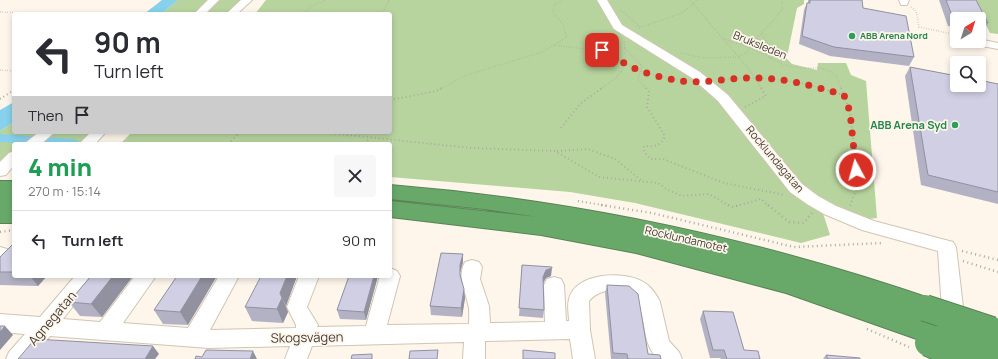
<!DOCTYPE html>
<html lang="en">
<head>
<meta charset="utf-8">
<style>
	:root { --surface:#fff; --page:#f7f7f7; --text:#2b2b33; --muted:#7c7c81; --line:#e1e1e2 }
	body { margin:0; font-family:Manrope,sans-serif; background:var(--page); color:var(--text); height:100vh; display:flex; flex-direction:column; font-size:15px; white-space:nowrap }
	* { box-sizing:border-box; margin:0 }
	p { font-size:13px; color:var(--muted) }
	.icon { flex:none; width:22px; height:22px; fill:none; stroke:currentColor; stroke-width:2; stroke-linecap:round; stroke-linejoin:round }
	.map { position:relative; flex:1; overflow:hidden }
	.side { position:absolute; left:12px; top:142px; width:380px; height:136px; display:flex; flex-direction:column; background:var(--surface); border-radius:4px; box-shadow:0 2px 6px #0003 }
	.side>* { flex:none }
	.hud { position:absolute; left:12px; top:12px; width:380px; height:122px; border-radius:4px; box-shadow:0 2px 6px #0003; background:#fff; color:var(--text); overflow:hidden }
	.needle { width:26px; rotate:38deg }
	.controls { position:absolute; left:950px; top:12px; display:grid; gap:8px }
	.controls a { display:grid; place-items:center; width:36px; height:36px; border-radius:4px; background:var(--surface); box-shadow:0 2px 6px #0003; font-size:20px }
	.pin { position:absolute; display:grid; place-items:center; width:34px; height:34px; color:#fff; margin:-17px; border-radius:8px; box-shadow:0 2px 6px #0006 }
	.me { position:absolute; width:44px; margin:-22px; rotate:354deg; stroke-linejoin:round; filter:drop-shadow(0 0 3px #0008) }
	.turn { display:flex; align-items:center; gap:14px; height:84px; padding:0 16px; font-size:18px }
	.turn .icon { width:52px; height:52px; stroke-width:2.5 }
	.turn b { display:block; font-size:28px; line-height:34px }
	.then { display:flex; align-items:center; height:38px; padding:0 16px; background:#0003; gap:8px; font-size:15px }
	.round { display:grid; place-items:center; flex:none; width:42px; height:42px; border-radius:4px; background:var(--page) }
	.headline { display:flex; align-items:center; justify-content:space-between; height:68px; padding:0 16px }
	h1 { font-size:24px; font-weight:800; line-height:30px; color:#1e9e55 }
	ul { padding:0; list-style:none }
	li { display:flex; align-items:center; gap:12px; height:60px; padding:0 16px; border-top:1px solid var(--line) }
	li div { flex:1 }
	li b { display:block; font-size:15px }
	li em { font-style:normal }
	.map>svg:first-child { display:block }
</style>
</head>
<body>
<div class="map">
<svg width="998" height="359" viewBox="0 0 998 359">
	<rect width="100%" height="100%" fill="#fef6eb"/>
	<g fill="#b7d49e">
		<path d="M178 0H242L226 14H161Z"/>
		<path d="M266 0H804V4L797 8 788 52 785 57 792 64 817 70 818 63H846L851 75 866 81 877 218 856 220 821 207 830 235 801 243 635 203 570 192 390 177V144H120L132 132H390V14H255Z"/>
		<path d="M974 0H998V34L990 33Z"/>
		<path d="M14 122V132H93L79 144H14V167L0 166V131Z"/>
	</g>
	<g fill="#87d1ec">
		<path d="M162 0H178L161 14H144Z"/>
		<path d="M14 102V122L0 131V110Z"/>
	</g>
	<g fill="none" stroke-linecap="round" stroke-linejoin="round">
		<path fill="#87d1ec" fill-rule="evenodd" d="M0 134 73 139 77 140 79 143 36 144 0 142Z"/>
		<defs>
			<g id="minor">
				<path d="M208 0H219L205 14H194Z"/>
				<path d="M241 0H252L237 14H226Z"/>
				<path d="M597 0H607L622 25 700 72 728 95 802 184 818 196 836 206 874 221 953 242 956 247 965 324 961 330 954 333 947 330 943 324 938 251 862 230 824 214 807 204 790 192 718 101 692 78 614 29Z"/>
				<path d="M899 0H909L907 5H901Z"/>
				<path d="M979 39 998 43V49L966 43 964 41H979Z"/>
				<path d="M39 132H55L41 144H24Z"/>
				<path d="M91 132H106L95 144H79Z"/>
				<path d="M14 151V165L6 175 0 176V162L9 153Z"/>
				<path d="M0 247 7 249C10 255 10 258 7 264L0 266Z"/>
				<path d="M472 260 479 262 482 267 480 279 489 306 490 323 545 322 544 285 547 279 554 277 561 279 564 285 566 321H569C569 314 567 306 569 299 575 272 626 270 645 283 651 287 657 295 660 302L669 341 679 352 682 359H657C654 355 651 351 649 346 641 327 646 287 613 290 603 291 596 293 589 301L590 330 595 359H573L570 339 485 341V359H463L464 342 312 346 307 359H285L290 346 209 348 50 336 31 359H6L9 352 25 334 0 332V314L40 317 75 276H97L63 319 100 322 135 276H156L123 323 188 328 219 276H239L210 330 296 328V325L287 307 299 276H319L307 307 318 325 317 327 366 326 380 276H390V268L397 271 400 276 387 325 469 324C469 317 470 310 468 304 465 289 457 277 465 262Z"/>
			</g>
			<path id="highway" d="M390 185C577 200 758 239 935 300L939 308 935 316 929 318 955 327 960 336 955 345 945 349 786 293 636 253 541 235 390 217V201L538 217 484 209 390 199Z"/>
		</defs>
		<use href="#minor" stroke="#d1c5b3" stroke-width="2"/>
		<use href="#highway" stroke="#5a8357" stroke-width="2"/>
		<g stroke="#b0a9a0" stroke-width="1.5" stroke-dasharray="0.5 2" stroke-linecap="butt">
			<path d="M690 0 748 68 762 89"/>
			<path d="M911 7 916 11 919 27 957 35"/>
			<path d="M621 10 640 27"/>
			<path d="M0 12 33 13"/>
			<path d="M304 14 310 7 326 0"/>
			<path d="M382 14 389 0"/>
			<path d="M639 28 682 13 697 0"/>
			<path d="M762 34 768 44 770 58"/>
			<path d="M724 39 751 48 785 65 800 68H820L828 70 837 77 841 89"/>
			<path d="M554 45 602 51 636 69 654 75 686 81"/>
			<path d="M625 48 642 66 638 79 647 89"/>
			<path d="M681 53 704 58 738 57 747 52 755 40 778 15 782 9V0"/>
			<path d="M0 70 14 71"/>
			<path d="M718 80C756 76 787 78 823 89"/>
			<path d="M440 89 467 75 542 52 567 37 563 24 553 13 554 5 563 0"/>
			<path d="M600 89C621 76 629 68 624 42"/>
		</g>
		<g stroke="#b0a9a0" stroke-width="2" stroke-dasharray="1 3" stroke-linecap="butt">
			<path d="M646 88 649 92 647 107 665 136C661 146 655 147 644 146V152L651 159H663L724 183 785 195"/>
			<path d="M820 88 844 95"/>
			<path d="M841 88 850 112 858 184 850 206"/>
			<path d="M0 99 14 90"/>
			<path d="M390 100 436 91 442 88"/>
			<path d="M745 107 766 96 761 88"/>
			<path d="M561 128 580 104 602 88"/>
			<path d="M319 132 471 148 555 151 599 177 658 183 668 190 682 196 709 194 730 206"/>
			<path d="M228 144 240 132"/>
			<path d="M365 144 369 138"/>
			<path d="M557 151 588 149 615 159 641 180"/>
			<path d="M578 201 608 206"/>
			<path d="M736 206 761 199 769 206"/>
		</g>
		<g stroke="#b0a9a0" stroke-width="2.5" stroke-dasharray="1 3.5" stroke-linecap="butt">
			<path d="M601 205 652 213 794 247 883 243"/>
			<path d="M728 205 732 207 740 205"/>
			<path d="M768 205 789 222 804 223 812 213"/>
			<path d="M0 232 14 230"/>
			<path d="M962 251 998 260"/>
			<path d="M963 261 998 272"/>
			<path d="M867 329 909 347"/>
		</g>
		<use href="#minor" fill="#fff" fill-rule="evenodd"/>
		<use href="#highway" fill="#68a96a" fill-rule="evenodd"/>
		<defs>
			<path id="highway-bridge-far1" d="M0 191H14"/>
			<g id="highway-bridge">
				<path d="M0 210H14"/>
				<path d="M925 308 992 330"/>
				<path d="M945 336 995 352"/>
				<path d="M928 343 965 359"/>
			</g>
		</defs>
		<use href="#highway-bridge-far1" stroke="#5a8357" stroke-width="22" stroke-linecap="butt"/>
		<use href="#highway-bridge" stroke="#5a8357" stroke-width="28" stroke-linecap="butt"/>
		<use href="#highway-bridge-far1" stroke="#68a96a" stroke-width="20"/>
		<use href="#highway-bridge" stroke="#68a96a" stroke-width="26"/>
	</g>
	<g fill="#b3b2c4">
		<path d="M808 0H862L863 8 914 57 909 66 830 56 799 44 804 10 807 3H808Z"/>
		<path d="M939 0H976L988 23 983 31H979V19H957V27L948 26Z"/>
		<path d="M910 67 998 84V204L921 185 905 76Z"/>
		<path d="M14 243V276H47L38 286 0 285V257Z"/>
		<path d="M463 254V262L460 273 465 298 462 317 431 315 430 306Z"/>
		<path d="M522 265 551 276 546 278 543 283 544 310 543 318 519 316Z"/>
		<path d="M91 276H133L102 317 80 316 69 302Z"/>
		<path d="M177 276 188 325 163 324 154 310Z"/>
		<path d="M297 276 286 306 288 312 283 323 252 321 245 307Z"/>
		<path d="M349 276H378L366 320 340 319 337 310Z"/>
		<path d="M607 285 648 354 661 359H611L605 293Z"/>
		<path d="M703 311 744 350 760 359H721L720 358H710L700 319Z"/>
		<path d="M826 355 860 359H823Z"/>
	</g>
	<g fill="#9291a0">
		<path d="M463 254V262L460 273V265Z"/>
		<path d="M552 268 551 276 546 278 542 285 543 277 546 270Z"/>
		<path d="M30 276H47L38 286Z"/>
		<path d="M113 276H133L102 317 91 304Z"/>
		<path d="M202 276H217L188 325 180 312Z"/>
		<path d="M287 276H297L286 306 280 293Z"/>
		<path d="M374 276H378L366 320 364 312Z"/>
		<path d="M464 289 465 298 462 317 461 308Z"/>
		<path d="M282 298 288 312 283 323 277 309Z"/>
		<path d="M5 326 13 335 0 350V332Z"/>
		<path d="M153 346 159 354 155 359H145Z"/>
		<path d="M253 351 257 359H250Z"/>
	</g>
	<g fill="#d0cfe4" stroke="#9291a0">
		<path d="M810 0H862L863 8 906 16 914 57 834 47 802 36 807 3H810Z"/>
		<path d="M946 0H976L988 23 979 21V19H963L953 18Z"/>
		<path d="M910 67 957 76V85H979V80L998 84V192L928 175Z"/>
		<path d="M14 243V272H0V257Z"/>
		<path d="M441 253 463 254 460 265V275L464 289 461 308 430 306Z"/>
		<path d="M522 265 552 267V268L546 270 543 277 544 310 519 308Z"/>
		<path d="M91 276H113L91 304 69 302Z"/>
		<path d="M177 276H202L180 312 154 310Z"/>
		<path d="M261 276H287L280 293 282 298 277 309 245 307Z"/>
		<path d="M349 276H374L364 312 337 310Z"/>
		<path d="M607 285 629 286 638 294 648 354 660 355 661 359H628L627 354 613 353Z"/>
		<path d="M703 311 733 312 744 350 758 351 760 359H727L724 350H713Z"/>
		<path d="M0 326H5L0 332Z"/>
		<path d="M35 339 153 346 145 359H18Z"/>
		<path d="M206 350 253 351 250 359H195L196 356 202 357Z"/>
		<path d="M438 350 437 359H409L410 351Z"/>
		<path d="M523 350 555 353V359H523Z"/>
		<path d="M372 354V359H351L352 355Z"/>
		<path d="M826 355 860 358V359H828Z"/>
	</g>
	<g fill="none" stroke-linecap="round" stroke-linejoin="round">
		<path stroke="#d93025" stroke-width="7" stroke-dasharray="0 12.6" d="M602 50C611 54 618 60 626 64 642 73 663 78 681 81 704 84 728 78 751 78 783 77 813 86 844 95L850 112 856 170"/>
	</g>
	<g fill="#2e9e5b" stroke="#fef6eb" stroke-width="1.5">
		<circle cx="852" cy="36" r="4"/>
		<circle cx="955" cy="125" r="4"/>
	</g>
	<g text-anchor="middle" stroke-width="3.5" stroke-linejoin="round" paint-order="stroke">
		<g font-size="9" font-weight="bold" fill="#27864d" stroke="#fef6eb" text-anchor="start">
			<text x="860" y="39">ABB Arena Nord</text>
		</g>
		<g font-size="11" fill="#413c35" stroke="#fef6eb">
			<text transform="translate(760 45) rotate(22)" y="4">Bruksleden</text>
			<text transform="translate(775 159) rotate(50)" y="4">Rocklundagatan</text>
			<text transform="translate(686 239) rotate(13)" y="4">Rocklundamotet</text>
		</g>
		<g font-size="11" font-weight="bold" fill="#27864d" stroke="#fef6eb" text-anchor="end">
			<text x="947" y="129">ABB Arena Syd</text>
		</g>
		<g font-size="13" fill="#413c35" stroke="#fef6eb">
			<text transform="translate(52 318) rotate(-50)" y="5">Agnegatan</text>
			<text transform="translate(307 337) rotate(-1)" y="5">Skogsvägen</text>
		</g>
	</g>
</svg>
<div class="controls">
<a><svg class="needle" viewBox="-14 -14 28 28"><path d="M0-13l5 13h-10z" fill="#e53935"/><path d="M0 13l5-13h-10z" fill="#7c7c81"/></svg></a>
<a><svg class="icon" aria-label="search" viewBox="0 0 24 24"><circle cx="10" cy="10" r="6"/><path d="M15 15l6 6"/></svg></a>
</div>
<div class="pin" style="left:602px;top:50px;background:#d93025"><svg class="icon" aria-label="arrive" viewBox="0 0 24 24"><path d="M6 21V4h12l-3 4 3 4H6"/></svg></div>
<svg class="me" style="left:856px;top:170px" viewBox="-20 -20 40 40"><circle r="17" fill="#d93025" stroke="#fff" stroke-width="3"/><path d="M0-11L8 9 0 5-8 9z" fill="#fff"/></svg>
<div class="hud">
<div class="turn"><svg class="icon" aria-label="left" viewBox="0 0 24 24"><path d="M17 20v-9H6M10 6l-5 5 5 5"/></svg><div><b>90 m</b>Turn left</div></div>
<div class="then">Then<svg class="icon" aria-label="arrive" viewBox="0 0 24 24"><path d="M6 21V4h12l-3 4 3 4H6"/></svg></div>
</div>
<section class="side">
<div class="headline"><div><h1>4 min</h1><p>270 m · 15:14</p></div><a class="round"><svg class="icon" aria-label="close" viewBox="0 0 24 24"><path d="M6 6l12 12M18 6L6 18"/></svg></a></div>
<ul>
<li><svg class="icon" aria-label="left" viewBox="0 0 24 24"><path d="M17 20v-9H6M10 6l-5 5 5 5"/></svg><div><b>Turn left</b></div><em>90 m</em></li>
</ul>
</section>
</div>
</body>
</html>
